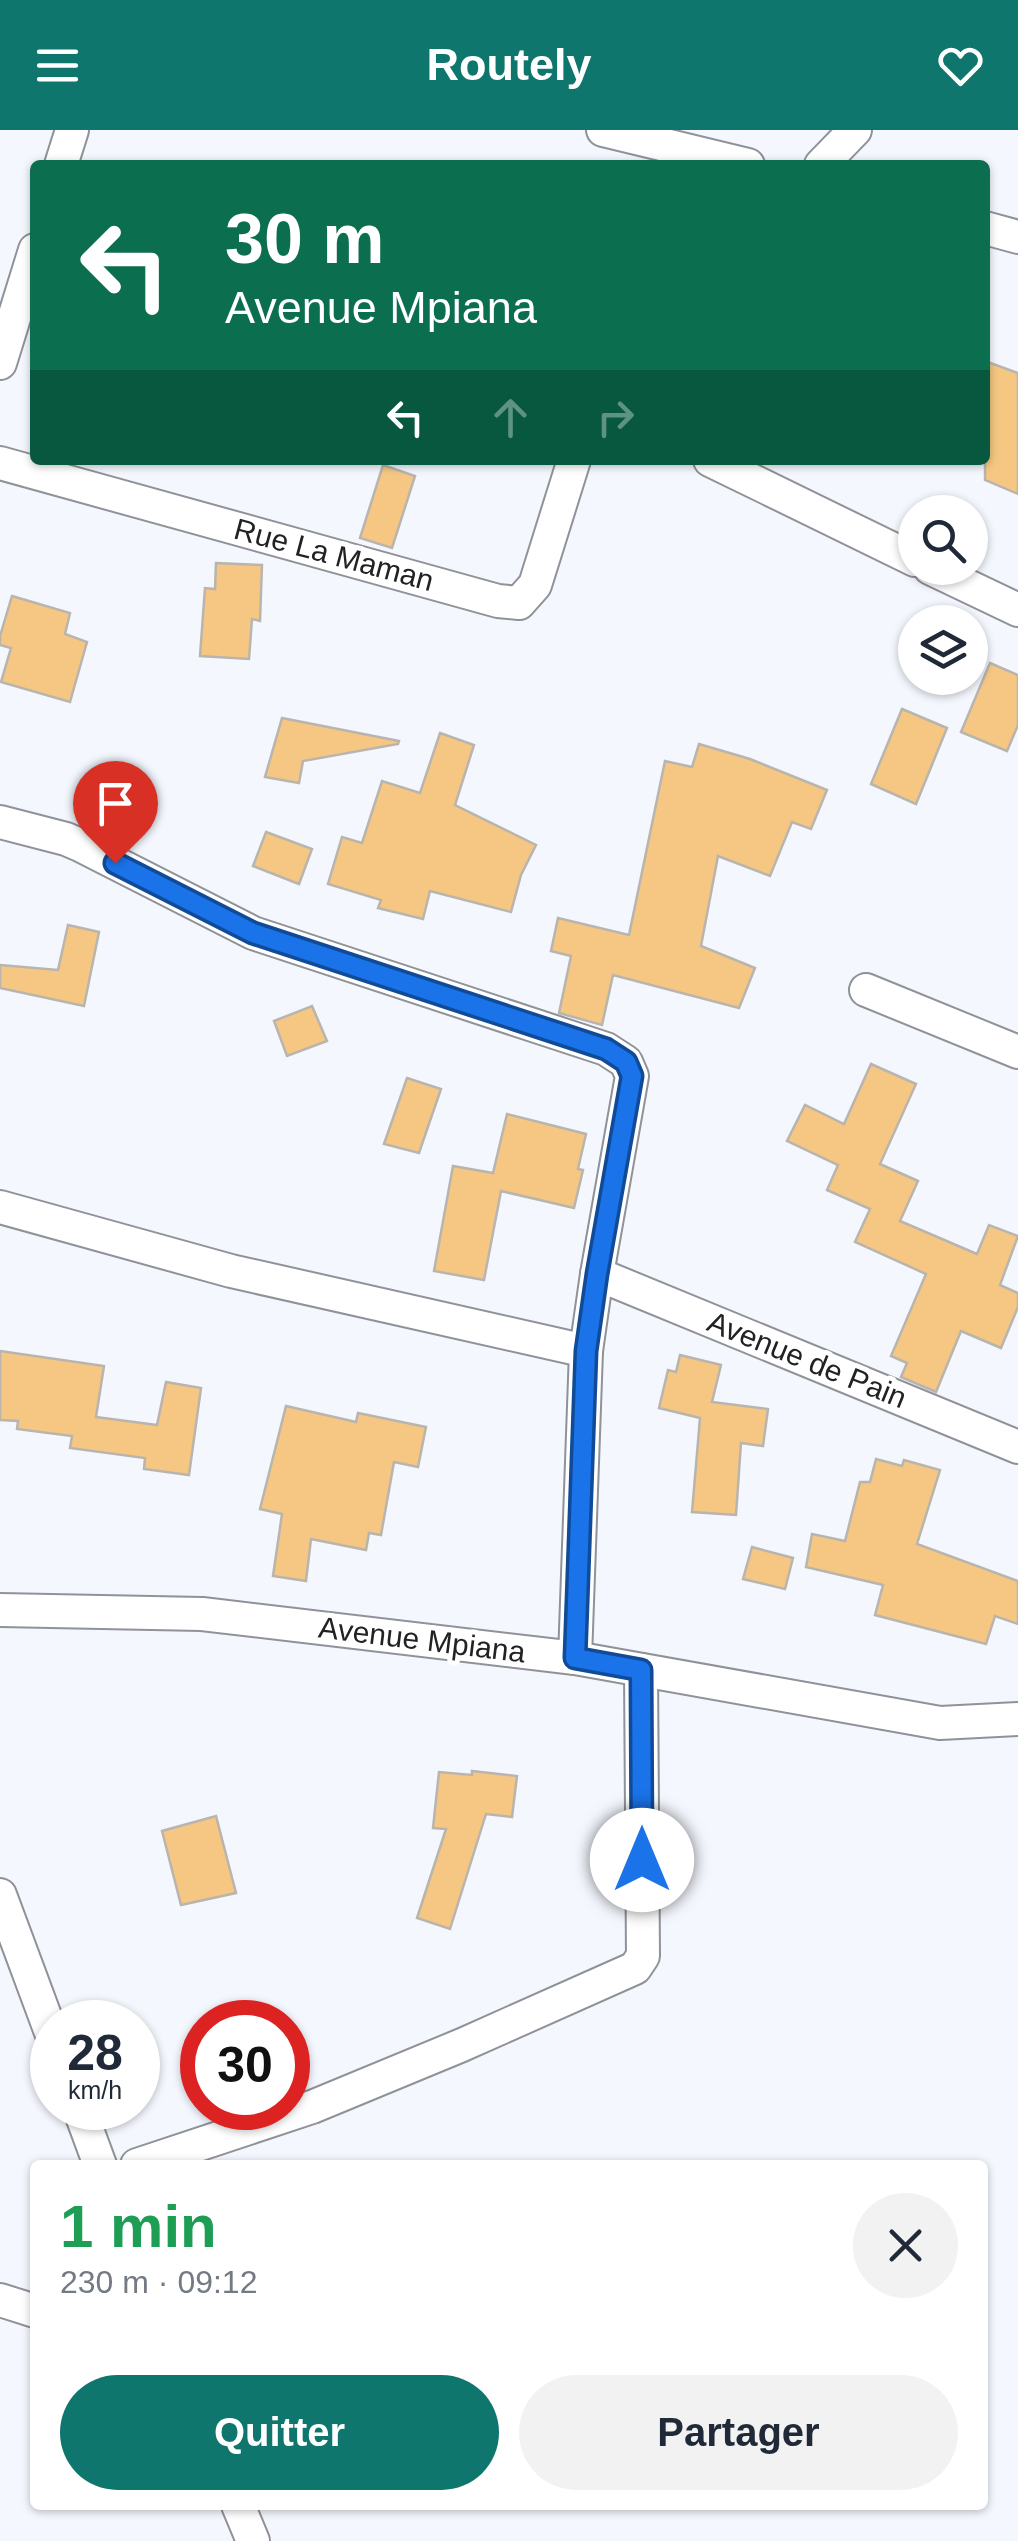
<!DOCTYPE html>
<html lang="fr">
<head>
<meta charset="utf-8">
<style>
	:root { --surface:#fff; --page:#f2f2f3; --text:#1f2937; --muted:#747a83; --accent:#0f766e }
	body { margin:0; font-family:Helvetica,sans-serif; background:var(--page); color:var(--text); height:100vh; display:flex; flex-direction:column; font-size:38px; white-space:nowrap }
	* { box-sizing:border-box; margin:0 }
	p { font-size:32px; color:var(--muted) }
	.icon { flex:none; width:55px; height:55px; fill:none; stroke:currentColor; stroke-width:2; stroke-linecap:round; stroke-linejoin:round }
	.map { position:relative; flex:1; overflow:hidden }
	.sheet { position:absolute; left:30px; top:2030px; width:958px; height:350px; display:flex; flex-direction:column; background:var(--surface); border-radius:10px; box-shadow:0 2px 8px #0004 }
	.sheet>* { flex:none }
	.guide { position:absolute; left:30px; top:30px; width:960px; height:305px; border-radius:10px; box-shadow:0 2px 8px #0004; background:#0b6e4f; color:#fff; overflow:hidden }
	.tools { position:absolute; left:898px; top:365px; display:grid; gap:20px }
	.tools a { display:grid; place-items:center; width:90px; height:90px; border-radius:50%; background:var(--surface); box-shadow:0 2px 8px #0004; font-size:50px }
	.speed { position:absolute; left:30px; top:1870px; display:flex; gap:20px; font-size:50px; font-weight:700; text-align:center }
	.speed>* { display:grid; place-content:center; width:130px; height:130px; border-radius:50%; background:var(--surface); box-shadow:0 2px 8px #0004; line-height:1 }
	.speed small { font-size:25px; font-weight:400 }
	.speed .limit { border:15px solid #d22; background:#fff; color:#111 }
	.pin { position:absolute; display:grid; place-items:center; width:85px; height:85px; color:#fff; margin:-102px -42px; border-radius:50% 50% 50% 0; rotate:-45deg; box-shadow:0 0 10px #0007 }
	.pin .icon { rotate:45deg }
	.me { position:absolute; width:110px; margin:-55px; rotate:0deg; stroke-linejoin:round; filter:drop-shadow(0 0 8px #0008) }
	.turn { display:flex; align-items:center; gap:35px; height:210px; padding:0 30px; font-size:45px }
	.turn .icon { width:130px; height:130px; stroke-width:2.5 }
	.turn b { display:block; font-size:70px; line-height:85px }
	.lanes { display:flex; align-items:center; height:95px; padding:0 30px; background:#0003; justify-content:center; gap:50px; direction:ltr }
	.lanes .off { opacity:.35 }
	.round { display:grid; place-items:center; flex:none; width:105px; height:105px; border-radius:52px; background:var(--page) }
	.headline { display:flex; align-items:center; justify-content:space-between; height:170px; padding:0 30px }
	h1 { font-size:60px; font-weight:700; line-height:75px; color:#1e9e55 }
	.button { display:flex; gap:20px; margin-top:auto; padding:20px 30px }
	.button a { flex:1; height:115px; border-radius:60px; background:var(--accent); color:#fff; font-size:40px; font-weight:700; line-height:115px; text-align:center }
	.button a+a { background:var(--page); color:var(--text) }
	header { display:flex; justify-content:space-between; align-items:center; height:130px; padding:0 30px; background:var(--accent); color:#fff; font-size:45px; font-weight:700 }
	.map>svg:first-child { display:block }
</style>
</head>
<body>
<header><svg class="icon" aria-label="menu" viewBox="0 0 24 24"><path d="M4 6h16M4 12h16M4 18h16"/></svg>Routely<svg class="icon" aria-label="heart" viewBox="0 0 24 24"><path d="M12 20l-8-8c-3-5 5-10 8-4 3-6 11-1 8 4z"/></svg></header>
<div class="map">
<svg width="1018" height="2411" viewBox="0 0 1018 2411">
	<rect width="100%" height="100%" fill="#f4f7fe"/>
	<g fill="#f5c782" stroke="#b9b5ae" stroke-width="2.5">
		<path d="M985 231 1018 243V364L985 350Z"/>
		<path d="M383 335 415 346 392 418 360 408Z"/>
		<path d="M216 433 262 435 260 491 252 489 249 529 200 526 205 458 215 459Z"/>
		<path d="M12 466 70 483 65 504 87 512 70 572 1 552 11 518 0 515V506Z"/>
		<path d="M990 533 1018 545V595L1007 621 961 602Z"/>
		<path d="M902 579 947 598 916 674 871 654Z"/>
		<path d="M282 588 399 611 398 614 303 631 299 653 265 647Z"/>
		<path d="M440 603 474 615 455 675 536 715 521 745 511 782 430 761 423 789 378 778 381 770 328 754 342 707 362 713 382 651 420 663Z"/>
		<path d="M699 614 750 629 827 660 811 699 792 692 770 746 718 726 701 816 755 838 739 878 613 845 602 895 559 883 571 826 551 821 558 788 629 805 665 631 692 637Z"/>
		<path d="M266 702 312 719 299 754 253 736Z"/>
		<path d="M68 795 99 802 84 876 0 858V835L58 840Z"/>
		<path d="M312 876 327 911 287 926 274 891Z"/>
		<path d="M871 934 916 954 880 1034 918 1051 900 1091 977 1124 989 1095 1018 1106 1000 1155 1018 1163V1177L1001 1218 961 1201 936 1262 901 1247 907 1233 891 1226 926 1144 855 1112 870 1079 827 1060 838 1035 787 1011 805 975 844 994Z"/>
		<path d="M407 948 441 959 419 1023 384 1014Z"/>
		<path d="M507 984 586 1004 578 1039 583 1040 574 1078 501 1061 484 1150 434 1141 453 1036 493 1043Z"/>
		<path d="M0 1221 104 1236 96 1287 157 1295 166 1252 201 1258 189 1345 144 1339 145 1328 70 1318 72 1306 17 1299 18 1291 0 1290Z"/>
		<path d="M680 1225 721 1235 712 1272 768 1279 763 1316 741 1313 736 1385 692 1382 700 1288 659 1278 668 1240 676 1242Z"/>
		<path d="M286 1276 356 1292 358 1283 426 1297 418 1337 394 1332 381 1405 369 1403 366 1420 311 1409 306 1451 273 1446 282 1384 260 1379Z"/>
		<path d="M876 1329 902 1336 904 1330 940 1340 917 1414 1018 1451V1494L995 1486 986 1514 875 1485 883 1455 806 1437 812 1404 845 1411 860 1352H870Z"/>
		<path d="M752 1417 793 1428 785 1459 743 1449Z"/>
		<path d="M472 1641 517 1646 512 1687 486 1684 450 1799 417 1788 446 1699 433 1698 439 1642 472 1645Z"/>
		<path d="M216 1686 236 1763 181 1775 162 1701Z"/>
	</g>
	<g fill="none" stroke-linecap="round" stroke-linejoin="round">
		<defs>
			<g id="street">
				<path d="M603 0 748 35"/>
				<path d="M61 35 72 0"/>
				<path d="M821 35 855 0"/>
				<path d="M985 98 1018 107"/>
				<path d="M0 233 35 120"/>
				<path d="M710 330 915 430"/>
				<path d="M0 333 498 471 519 473 535 455 574 330"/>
				<path d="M930 438 1018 480"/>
				<path d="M0 692 66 709 80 715 253 803 606 919 626 932 632 946 597 1144 586 1221 575 1528"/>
				<path d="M866 860 1018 922"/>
				<path d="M0 1077 231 1141 586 1221"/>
				<path d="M597 1144 1018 1317"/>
				<path d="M0 1480 202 1484 575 1528 940 1593 1018 1589"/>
				<path d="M0 1765 52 1905"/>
				<path d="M79 1978 100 2035"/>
				<path d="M137 2035 312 1977 462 1915 635 1838 643 1826 641 1540"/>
				<path d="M0 2170 35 2181"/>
				<path d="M238 2375 253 2411"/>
			</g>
		</defs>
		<use href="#street" stroke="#8f9298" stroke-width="36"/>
		<use href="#street" stroke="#fff" stroke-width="32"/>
	</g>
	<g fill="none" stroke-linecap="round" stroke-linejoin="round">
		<defs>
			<path id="route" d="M115 733 253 803 606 919 626 932 632 946 597 1144 586 1221 575 1528 641 1540 642 1730"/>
		</defs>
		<use href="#route" stroke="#114b97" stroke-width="25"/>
		<use href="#route" stroke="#1a73e8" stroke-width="18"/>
	</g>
	<g text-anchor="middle" stroke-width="10" stroke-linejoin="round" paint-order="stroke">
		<g font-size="30" fill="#212224" stroke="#fff">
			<text transform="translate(334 425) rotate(15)" y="10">Rue La Maman</text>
			<text transform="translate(807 1230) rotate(22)" y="10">Avenue de Pain</text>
			<text transform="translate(422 1510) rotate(7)" y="10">Avenue Mpiana</text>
		</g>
	</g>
</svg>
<div class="tools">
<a><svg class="icon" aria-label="search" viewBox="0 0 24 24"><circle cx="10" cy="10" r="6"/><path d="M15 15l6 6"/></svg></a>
<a><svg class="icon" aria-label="layers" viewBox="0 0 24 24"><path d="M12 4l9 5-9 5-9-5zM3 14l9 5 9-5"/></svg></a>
</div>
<div class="speed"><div>28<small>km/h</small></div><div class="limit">30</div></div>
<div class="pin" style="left:115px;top:733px;background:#d93025"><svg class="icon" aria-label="arrive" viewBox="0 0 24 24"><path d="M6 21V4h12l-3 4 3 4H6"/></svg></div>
<svg class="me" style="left:642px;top:1730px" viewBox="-20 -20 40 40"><circle r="19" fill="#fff"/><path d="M0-13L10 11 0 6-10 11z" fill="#1a73e8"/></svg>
<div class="guide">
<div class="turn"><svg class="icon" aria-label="left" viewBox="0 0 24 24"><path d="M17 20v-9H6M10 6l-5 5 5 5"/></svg><div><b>30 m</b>Avenue Mpiana</div></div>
<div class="lanes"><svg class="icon" aria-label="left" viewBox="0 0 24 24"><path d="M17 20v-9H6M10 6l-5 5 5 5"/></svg><svg class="icon off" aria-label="ahead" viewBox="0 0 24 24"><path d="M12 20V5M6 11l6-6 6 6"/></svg><svg class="icon off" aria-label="right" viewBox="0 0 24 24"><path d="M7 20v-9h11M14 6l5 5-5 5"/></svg></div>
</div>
<section class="sheet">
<div class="headline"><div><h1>1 min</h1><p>230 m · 09:12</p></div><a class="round"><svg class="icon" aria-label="close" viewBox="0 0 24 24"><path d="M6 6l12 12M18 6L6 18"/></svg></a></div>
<div class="button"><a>Quitter</a><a>Partager</a></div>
</section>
</div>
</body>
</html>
